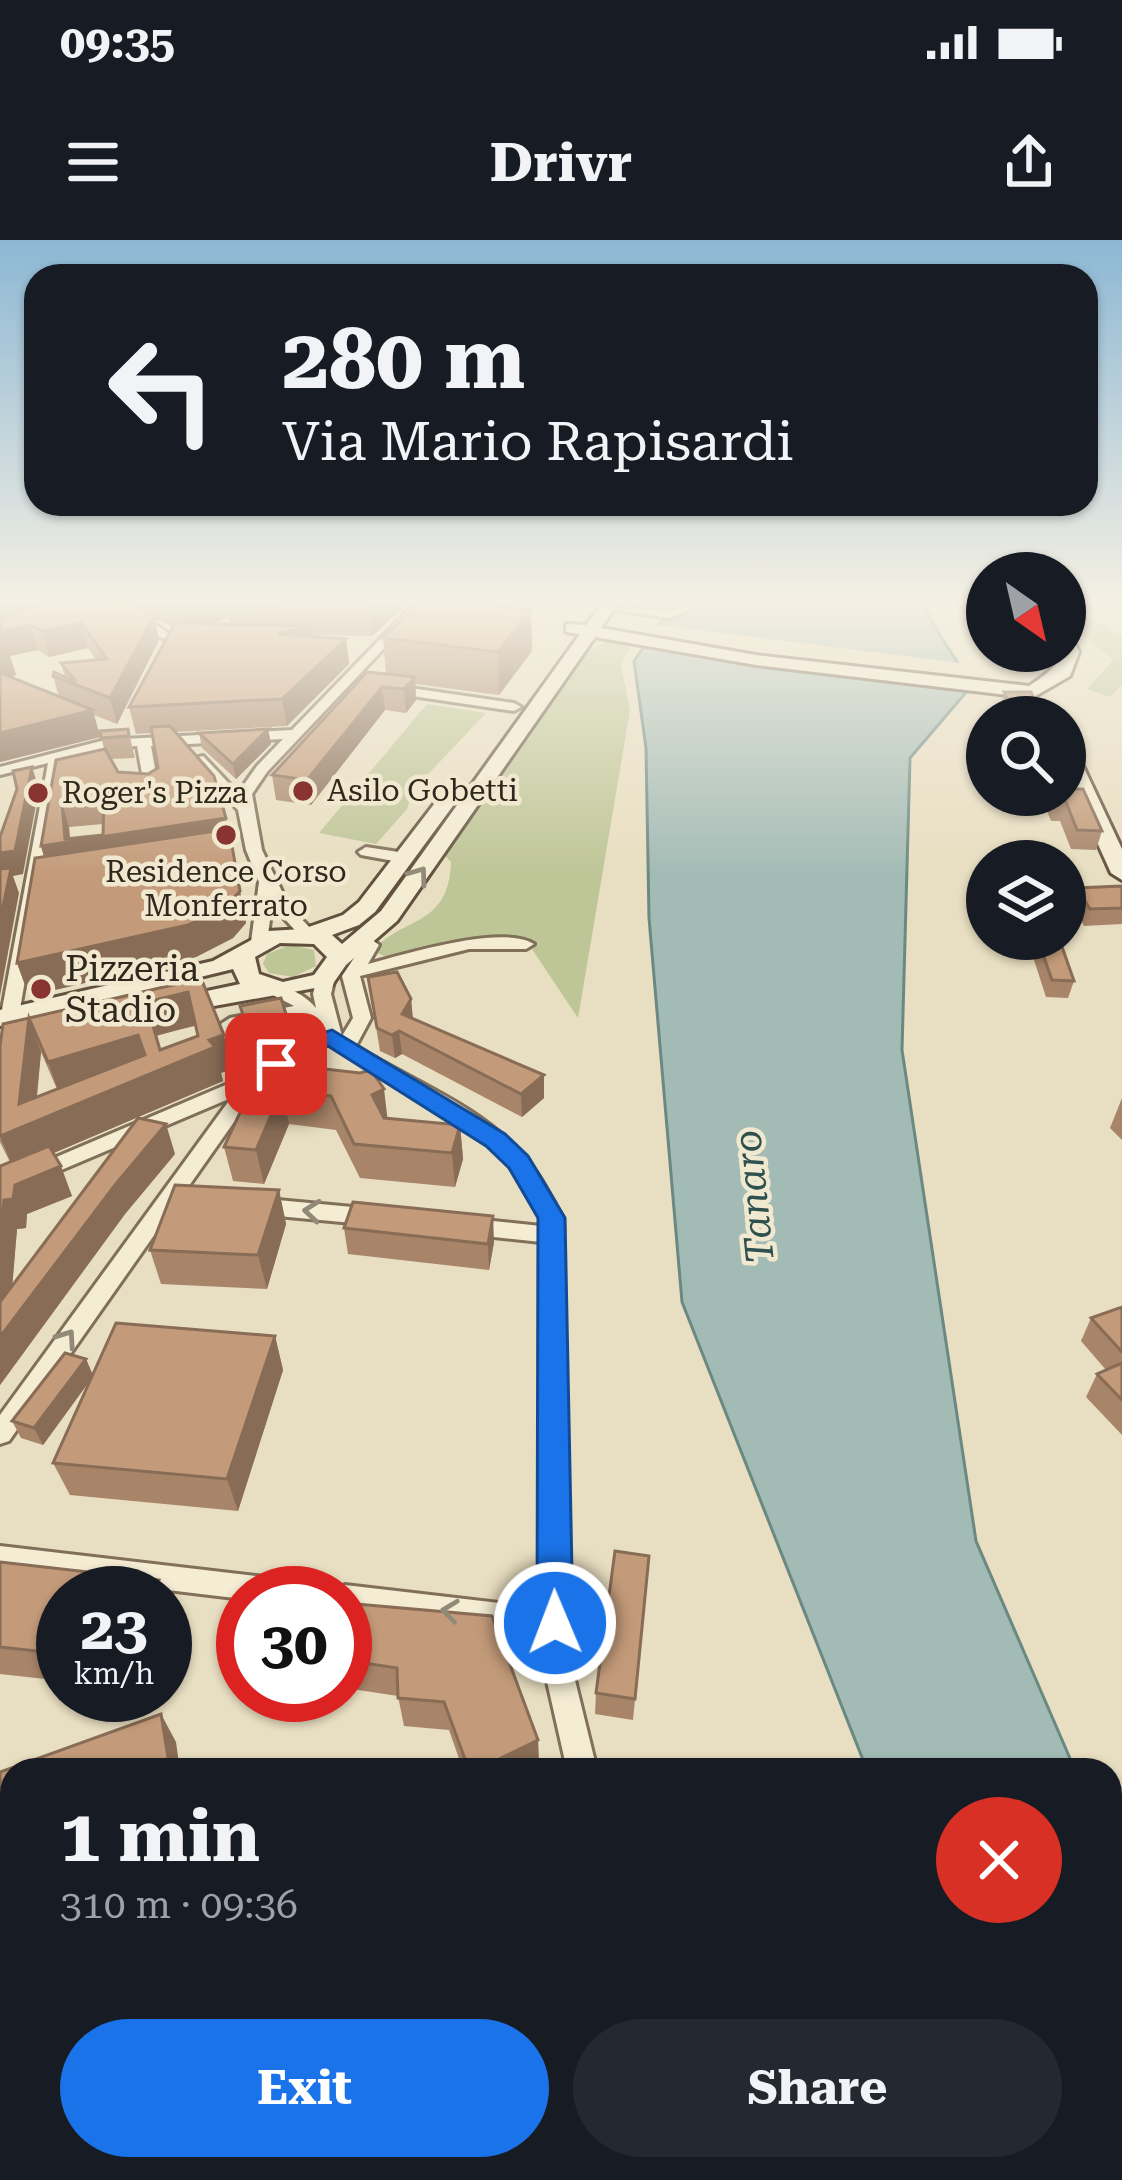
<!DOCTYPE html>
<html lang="en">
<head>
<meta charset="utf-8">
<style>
	:root { --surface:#171b24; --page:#242831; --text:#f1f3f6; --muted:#9ea1a6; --accent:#1a73e8 }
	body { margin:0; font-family:"Roboto Serif",serif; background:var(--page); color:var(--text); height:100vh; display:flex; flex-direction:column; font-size:45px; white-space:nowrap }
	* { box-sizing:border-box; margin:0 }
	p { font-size:39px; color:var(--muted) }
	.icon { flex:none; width:66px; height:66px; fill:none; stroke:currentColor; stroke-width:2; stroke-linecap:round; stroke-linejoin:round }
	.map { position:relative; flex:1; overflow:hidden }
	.drawer { position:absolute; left:0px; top:1518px; width:1122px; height:423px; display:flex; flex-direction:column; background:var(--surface); border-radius:36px 36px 0 0; box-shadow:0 3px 9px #0004 }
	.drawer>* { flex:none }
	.hud { position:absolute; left:24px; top:24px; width:1074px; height:252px; border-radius:36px; box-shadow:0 3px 9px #0004; background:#171b24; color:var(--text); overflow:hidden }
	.needle { width:78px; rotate:146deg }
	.tools { position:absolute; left:966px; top:312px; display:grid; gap:24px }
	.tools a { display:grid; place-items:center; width:120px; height:120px; border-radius:50%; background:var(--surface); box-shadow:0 3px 9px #0004; font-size:60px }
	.speed { position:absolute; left:36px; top:1326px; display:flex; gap:24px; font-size:60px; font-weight:700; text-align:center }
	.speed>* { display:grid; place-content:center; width:156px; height:156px; border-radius:50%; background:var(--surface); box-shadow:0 3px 9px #0004; line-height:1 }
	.speed small { font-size:30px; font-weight:400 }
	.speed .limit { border:18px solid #d22; background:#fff; color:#111 }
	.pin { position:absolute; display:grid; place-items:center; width:102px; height:102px; color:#fff; margin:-51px; border-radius:24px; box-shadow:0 6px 18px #0006 }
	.me { position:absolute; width:132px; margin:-66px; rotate:359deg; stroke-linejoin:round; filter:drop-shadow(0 0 9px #0008) }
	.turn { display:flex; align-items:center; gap:42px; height:252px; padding:0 60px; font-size:54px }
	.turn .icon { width:156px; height:156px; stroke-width:2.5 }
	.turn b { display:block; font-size:84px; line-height:102px }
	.round { display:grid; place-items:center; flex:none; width:126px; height:126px; border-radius:63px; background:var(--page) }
	.summary { display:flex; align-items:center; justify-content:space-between; height:204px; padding:0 60px }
	h1 { font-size:72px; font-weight:700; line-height:90px }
	.cta { display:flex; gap:24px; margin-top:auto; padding:24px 60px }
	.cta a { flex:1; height:138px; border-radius:72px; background:var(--accent); color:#fff; font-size:48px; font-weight:700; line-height:138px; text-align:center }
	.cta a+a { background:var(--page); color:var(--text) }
	.status { display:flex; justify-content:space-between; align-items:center; height:84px; padding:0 60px; background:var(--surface); direction:ltr }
	.status svg { height:33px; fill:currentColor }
	header { display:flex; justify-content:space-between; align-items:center; height:156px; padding:0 60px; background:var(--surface); font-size:54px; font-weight:700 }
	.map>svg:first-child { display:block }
</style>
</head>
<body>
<div class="status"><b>09:35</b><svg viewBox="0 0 49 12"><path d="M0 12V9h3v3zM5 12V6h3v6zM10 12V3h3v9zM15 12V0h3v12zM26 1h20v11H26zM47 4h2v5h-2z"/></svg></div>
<header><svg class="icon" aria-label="menu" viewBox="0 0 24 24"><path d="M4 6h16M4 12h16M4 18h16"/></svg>Drivr<svg class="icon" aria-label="share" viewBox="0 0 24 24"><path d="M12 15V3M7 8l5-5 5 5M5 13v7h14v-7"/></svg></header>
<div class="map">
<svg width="1122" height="1940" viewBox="0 0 1122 1940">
	<rect width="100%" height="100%" fill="#e8dec1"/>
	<g fill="#bec596">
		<path d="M1065 365 1122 395V445L1109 457 1087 449 1114 419 1065 382Z"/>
		<path d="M606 402 632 404 621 425 630 470 578 778 528 703 497 695 389 718 373 711C402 676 449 688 451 622L444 615 588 411Z"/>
		<path d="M427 464 486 473 414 549 407 569 376 604 319 593Z"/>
		<path d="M290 705 314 710 316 726 293 737 269 733 263 724 267 714Z"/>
	</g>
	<g fill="#a3bbb5" stroke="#6b8882" stroke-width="3">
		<path d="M697 365H924C937 398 959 416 969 449L910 518 902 810 976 1301 1075 1530H867L682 1062 649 678 646 508 634 421 661 382Z"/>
		<path d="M1110 1609 1122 1629V1940H1044L1039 1929H1110Z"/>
	</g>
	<path fill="#e8dec1" d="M652 384 968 424 975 449 803 431 638 405Z"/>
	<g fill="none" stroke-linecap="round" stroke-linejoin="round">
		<defs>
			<g id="street">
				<path d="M114 365H127L169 394 199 400C168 411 138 385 114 365Z"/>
				<path d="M413 365H425L267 532 252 554 262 610 289 666 316 694 314 698H302L272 665 267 702 259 707 251 702 259 642 246 610 238 570 191 519 203 516 238 553 257 526 283 499 151 506 159 550 152 554 145 550 137 506 105 508 63 519 19 775 10 781 4 779 1 775 48 523 0 535V527L105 500 292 490Z"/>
				<path d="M684 365H699L670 378 615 370 621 367 669 371Z"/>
				<path d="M390 445 514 463 521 467 514 471 385 452V446Z"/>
				<path d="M366 607 405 613 413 618 405 623 361 615 358 612Z"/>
				<path d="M363 693 379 705 368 724C405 714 503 684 534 704L526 709H469L360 736 371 778 356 806C411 841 477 864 522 914 539 932 550 956 563 978L569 1383 572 1428 597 1530H567L544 1428 542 1394 345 1371V1353H334L345 1345 541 1368V1002L465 994 454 986 465 978 541 986V978C532 962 524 944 513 930 467 871 388 846 329 804L306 812 260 845 9 1201 0 1204V1175L231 858 0 956V941L242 838 228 813 221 784 230 778 294 766 271 754V746C286 744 306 756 316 768L313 754 317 737 326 732 332 733 335 737 331 754 342 796 353 778 342 736 362 706 355 698ZM303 775 319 795 292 804 256 830 246 813 240 788Z"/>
				<path d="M256 958 374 969 385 977 374 985 256 974 246 966Z"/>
				<path d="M0 1306 299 1341 309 1344 313 1353H243V1359L0 1330Z"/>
				<path d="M12 1813V1847L0 1852V1818Z"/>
				<path d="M787 1929H826L830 1940H792Z"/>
			</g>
			<g id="secondary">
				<path d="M601 365H617L601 388 756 415 1029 446C1052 431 1065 420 1065 394L1071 395 1079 412 1070 436 1032 458 756 425 595 397 397 681 346 725 332 745 169 774 156 766 160 761 240 744 233 729 0 786V770L213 721 268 691 303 689 343 675 359 662 438 559H452L455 563 375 672 359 685 332 695 342 704 381 671 580 394 566 392V384L586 385ZM280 703 314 704 327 717 314 735 283 742 259 734 255 717Z"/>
				<path d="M1065 503 1075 509 1122 609V640L1111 633 1065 531Z"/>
			</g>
		</defs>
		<use href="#street" stroke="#80705a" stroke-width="6"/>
		<use href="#secondary" stroke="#62513e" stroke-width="6"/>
		<use href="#street" fill="#f4ecd3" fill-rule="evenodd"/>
		<use href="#secondary" fill="#f4ecd3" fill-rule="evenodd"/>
	</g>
	<g fill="#a88569" fill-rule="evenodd">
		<path d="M0 365H406L372 396 312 395 313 397 346 399 349 424 287 486 175 492 226 578 246 683 233 698 196 717 29 756 17 723 44 616 41 606 56 520 104 509 100 491 128 489 135 518 111 519 118 532 148 534 158 528 152 493 136 494 129 467 173 387 155 379 159 400 117 484 94 475 100 497 0 522ZM228 377 229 384H214ZM88 408 96 420 61 423 65 437 53 436 59 457 10 437 16 435 10 416 38 410 49 417ZM103 584V595L70 599 69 587Z"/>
		<path d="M958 365H987V411H1016L1014 419 985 417 976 373H968L964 365 958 371Z"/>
		<path d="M531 370 532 411 499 455 415 444 416 460 406 473 385 470 311 565 276 560 272 535 386 434 383 398Z"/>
		<path d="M1004 452 1042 477H1003L1000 470Z"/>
		<path d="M268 489 271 504 236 539 202 508 199 493Z"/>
		<path d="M1075 549 1102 591 1096 610 1071 609 1060 581H1051L1041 555H1065Z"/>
		<path d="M1122 646V684L1084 686 1072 664 1077 648Z"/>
		<path d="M1039 703 1074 741 1068 758 1046 757 1034 720Z"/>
		<path d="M368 737 411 759 413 778 544 835V858L522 877 402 814 395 818 380 811Z"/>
		<path d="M199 739 232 829 221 833 223 841 53 913 72 956 27 974 26 988 17 989 12 1046 175 914 125 974 0 1145 10 922 0 902V806ZM195 786 198 796 160 810 156 795ZM41 812 57 849 37 857Z"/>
		<path d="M240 766 291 799 256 821 245 791Z"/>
		<path d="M253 821 387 878 460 885 463 919 455 947 360 938 336 890 289 884 264 944 233 941 224 907 242 867 237 845Z"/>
		<path d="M1122 858V900L1110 888Z"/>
		<path d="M279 950 286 984 267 1049 161 1044 150 1010Z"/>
		<path d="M344 988 494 1002 489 1030 348 1014Z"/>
		<path d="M1122 1067V1195L1086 1157 1097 1134 1106 1130 1081 1101 1091 1078Z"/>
		<path d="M275 1096 283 1130 238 1271 70 1255 53 1223 92 1138 43 1205 21 1198 12 1181 86 1119 93 1135Z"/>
		<path d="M649 1316 633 1480 595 1474 596 1453Z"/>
		<path d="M0 1322 63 1353V1441L0 1434Z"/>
		<path d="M345 1363 538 1500 539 1527 532 1530H463L449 1490 404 1486 398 1456 345 1448Z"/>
		<path d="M667 1929H703L707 1940H671Z"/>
	</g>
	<g fill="#886c55">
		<path d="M0 365H57L31 385 38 410 10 416 16 435 0 441Z"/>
		<path d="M198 365H259L226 368 228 377 201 390 184 392 179 367Z"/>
		<path d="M377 365H406L372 396 370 372Z"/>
		<path d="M531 370 532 411 499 455 498 412Z"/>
		<path d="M154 376 159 400 117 484 110 458Z"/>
		<path d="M81 383 88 408 49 417 42 391Z"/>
		<path d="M311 386 315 411 278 394Z"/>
		<path d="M346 399 349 424 287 486 282 459Z"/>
		<path d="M415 437 416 460 406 473 404 449Z"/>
		<path d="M382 447 385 470 311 565 307 540Z"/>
		<path d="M93 470 100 497 0 522V493Z"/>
		<path d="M268 489 271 504 236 539 233 524Z"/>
		<path d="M32 527 39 549 23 634 13 636 19 653 0 756V613Z"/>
		<path d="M62 563 69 587 70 602 226 578 246 683 233 698 196 717 29 756 17 723 48 631 41 606Z"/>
		<path d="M188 752 196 785 156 796 146 762Z"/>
		<path d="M411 759 413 783 402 774Z"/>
		<path d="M286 774 291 799 256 821 250 796Z"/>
		<path d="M29 778 41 812 34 882 209 800 224 795 232 829 221 833 223 841 14 930 0 896 19 864Z"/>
		<path d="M399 791 402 814 395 818 392 795Z"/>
		<path d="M138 795 148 828 60 856 48 822Z"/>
		<path d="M544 835V858L522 877 521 854Z"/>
		<path d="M384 849 388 883 372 855Z"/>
		<path d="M282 850 289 884 264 944 256 910Z"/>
		<path d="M166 884 175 914 125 974 0 1145V1000L4 960 15 945 61 926 72 956 27 974 26 988 17 989 9 1085 115 945Z"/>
		<path d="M460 885 463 919 455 947 452 913Z"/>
		<path d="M279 950 286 984 267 1049 258 1015Z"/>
		<path d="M493 976 494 1002 489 1030 488 1004Z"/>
		<path d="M275 1096 283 1130 238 1271 227 1239Z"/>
		<path d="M86 1119 93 1136 43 1205 34 1188Z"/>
		<path d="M159 1340 165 1353H155Z"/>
		<path d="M165 1353 173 1370 165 1395Z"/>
		<path d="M161 1474 176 1502 180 1530H170Z"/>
		<path d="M538 1500 539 1527 532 1530H477Z"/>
		<path d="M12 1715V1746L0 1751V1720Z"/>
		<path d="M311 1929H320L322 1940H314Z"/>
	</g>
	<g fill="#c39b7a" stroke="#886c55" stroke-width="3" fill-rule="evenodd">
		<path d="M37 365H137L154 376 110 458 53 436 54 432 76 442 61 423 107 419 81 383 42 391 31 385 0 391V379Z"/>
		<path d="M235 365H377L370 372 226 368Z"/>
		<path d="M417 365H494L531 370 498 412 383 398Z"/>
		<path d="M175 383 311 386 278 394 346 399 282 459 129 467Z"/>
		<path d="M367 432 415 437 404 449 382 447 307 540 272 535Z"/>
		<path d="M0 433 93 470 0 493Z"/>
		<path d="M1004 452H1031L1042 477H1016Z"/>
		<path d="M170 486 214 536 226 578 41 606 56 520 105 509 118 532 148 534 158 528 151 487ZM104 559 103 595 65 599 62 563Z"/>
		<path d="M128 489 129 496 101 498 100 491Z"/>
		<path d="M268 489 233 524 199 493Z"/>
		<path d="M32 527 15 611 0 613V597L17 549 13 531Z"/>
		<path d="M1065 527 1075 549H1083L1102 591 1077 590 1066 562H1056L1054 555H1065Z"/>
		<path d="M229 589 240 651 226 666 188 685 17 723 35 618Z"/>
		<path d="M1018 616H1059L1062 621H1021Z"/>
		<path d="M11 628 0 681V629Z"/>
		<path d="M1122 646V668L1090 669 1077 648Z"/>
		<path d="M1039 703 1061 704 1074 741 1052 740Z"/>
		<path d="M397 732 411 759 402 774 544 835 521 854 399 791 392 795 377 788 368 737Z"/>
		<path d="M199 739 203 743 224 795 209 800 215 807 0 896V806L3 784ZM188 752 198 796 160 810 146 762ZM29 778 48 822 138 795 145 815 19 864Z"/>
		<path d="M281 758 286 774 250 796 240 766Z"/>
		<path d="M253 821 360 833 371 830 384 849 372 855 384 878 460 885 452 913 354 904 331 856 282 850 256 910 224 907 252 847 237 845Z"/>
		<path d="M138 878 166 884 115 945 0 1097V1062Z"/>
		<path d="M49 906 61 926 15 945 13 959 4 960 0 1000V926Z"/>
		<path d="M175 945 279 950 258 1015 150 1010Z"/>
		<path d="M353 962 493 976 488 1004 344 988Z"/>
		<path d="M1122 1067V1112L1091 1078Z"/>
		<path d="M116 1083 275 1096 227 1239 53 1223Z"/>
		<path d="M65 1113 86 1119 34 1188 12 1181Z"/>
		<path d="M1122 1123V1160L1097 1134Z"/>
		<path d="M615 1311 649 1316 635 1459 596 1453Z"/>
		<path d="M0 1322 159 1340 155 1353H63V1414L0 1407Z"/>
		<path d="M345 1363 492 1376 538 1500 477 1530H469L444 1462 398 1458 397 1428 345 1420Z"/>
		<path d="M161 1474 170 1530H12V1715L0 1720V1532Z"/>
		<path d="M226 1929H311L314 1940H227Z"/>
		<path d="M458 1929H616L619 1940H437Z"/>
		<path d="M675 1929H703L707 1940H679Z"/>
	</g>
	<defs><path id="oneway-chevron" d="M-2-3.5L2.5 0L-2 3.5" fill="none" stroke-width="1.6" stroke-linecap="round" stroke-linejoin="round" transform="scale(3)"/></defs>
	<g stroke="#928a78">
		<use href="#oneway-chevron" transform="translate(419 635) rotate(-54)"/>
		<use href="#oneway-chevron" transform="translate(312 971) rotate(-174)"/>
		<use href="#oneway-chevron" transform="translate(67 1098) rotate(-55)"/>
		<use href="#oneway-chevron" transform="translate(450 1371) rotate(-173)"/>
	</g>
	<linearGradient id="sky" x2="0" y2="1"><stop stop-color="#8cb7d4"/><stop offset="0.57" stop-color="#f5f0e3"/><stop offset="1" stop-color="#f5f0e3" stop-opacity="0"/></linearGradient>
	<rect width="1122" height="636" fill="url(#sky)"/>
	<path fill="#1a73e8" stroke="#114b97" stroke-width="3" d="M332 790 505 894 528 916 565 978 573 1383 567 1395 555 1400 542 1395 537 1383 538 978 509 928 486 906 328 806 276 832 264 824 291 802Z"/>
	<g fill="#893431" stroke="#f1e8d0" stroke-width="4.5">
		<circle cx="303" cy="551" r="12"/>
		<circle cx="38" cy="553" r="12"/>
		<circle cx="226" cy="595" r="12"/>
		<circle cx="41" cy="749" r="12"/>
	</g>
	<g text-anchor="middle" stroke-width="9" stroke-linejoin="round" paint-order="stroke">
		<g font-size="30" fill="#31281d" stroke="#f1e8d0" text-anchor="start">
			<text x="327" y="561">Asilo Gobetti</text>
			<text x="62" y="563">Roger's Pizza</text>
			<text x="226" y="642" text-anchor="middle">Residence Corso<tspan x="226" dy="34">Monferrato</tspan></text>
		</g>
		<g font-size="36" fill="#31281d" stroke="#f1e8d0" text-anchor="start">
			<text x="65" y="741">Pizzeria<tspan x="65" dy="41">Stadio</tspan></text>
		</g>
		<g font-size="39" font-style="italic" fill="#2e504f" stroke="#f1e8d0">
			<text transform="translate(753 957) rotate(-96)" y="14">Tanaro</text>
		</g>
	</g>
</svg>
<div class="tools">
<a><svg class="needle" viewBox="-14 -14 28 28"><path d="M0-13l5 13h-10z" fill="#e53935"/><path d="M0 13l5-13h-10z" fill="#9ea1a6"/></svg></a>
<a><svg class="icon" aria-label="search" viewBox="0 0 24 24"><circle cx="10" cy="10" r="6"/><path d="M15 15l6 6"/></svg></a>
<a><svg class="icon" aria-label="layers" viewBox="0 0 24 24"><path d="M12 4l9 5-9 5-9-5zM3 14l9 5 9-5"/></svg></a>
</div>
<div class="speed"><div>23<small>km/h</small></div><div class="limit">30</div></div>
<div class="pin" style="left:276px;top:824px;background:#d93025"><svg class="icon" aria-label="arrive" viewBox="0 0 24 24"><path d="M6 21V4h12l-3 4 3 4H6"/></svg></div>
<svg class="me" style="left:555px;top:1383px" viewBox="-20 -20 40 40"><circle r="17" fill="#1a73e8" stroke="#fff" stroke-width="3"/><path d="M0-11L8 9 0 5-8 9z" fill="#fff"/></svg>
<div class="hud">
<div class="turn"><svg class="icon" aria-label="left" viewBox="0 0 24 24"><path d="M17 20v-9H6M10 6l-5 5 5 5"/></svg><div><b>280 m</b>Via Mario Rapisardi</div></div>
</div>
<section class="drawer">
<div class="summary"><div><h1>1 min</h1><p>310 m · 09:36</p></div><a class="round" style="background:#d93025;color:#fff"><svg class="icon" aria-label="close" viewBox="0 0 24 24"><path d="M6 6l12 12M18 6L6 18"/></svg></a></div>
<div class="cta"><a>Exit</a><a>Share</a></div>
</section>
</div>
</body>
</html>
